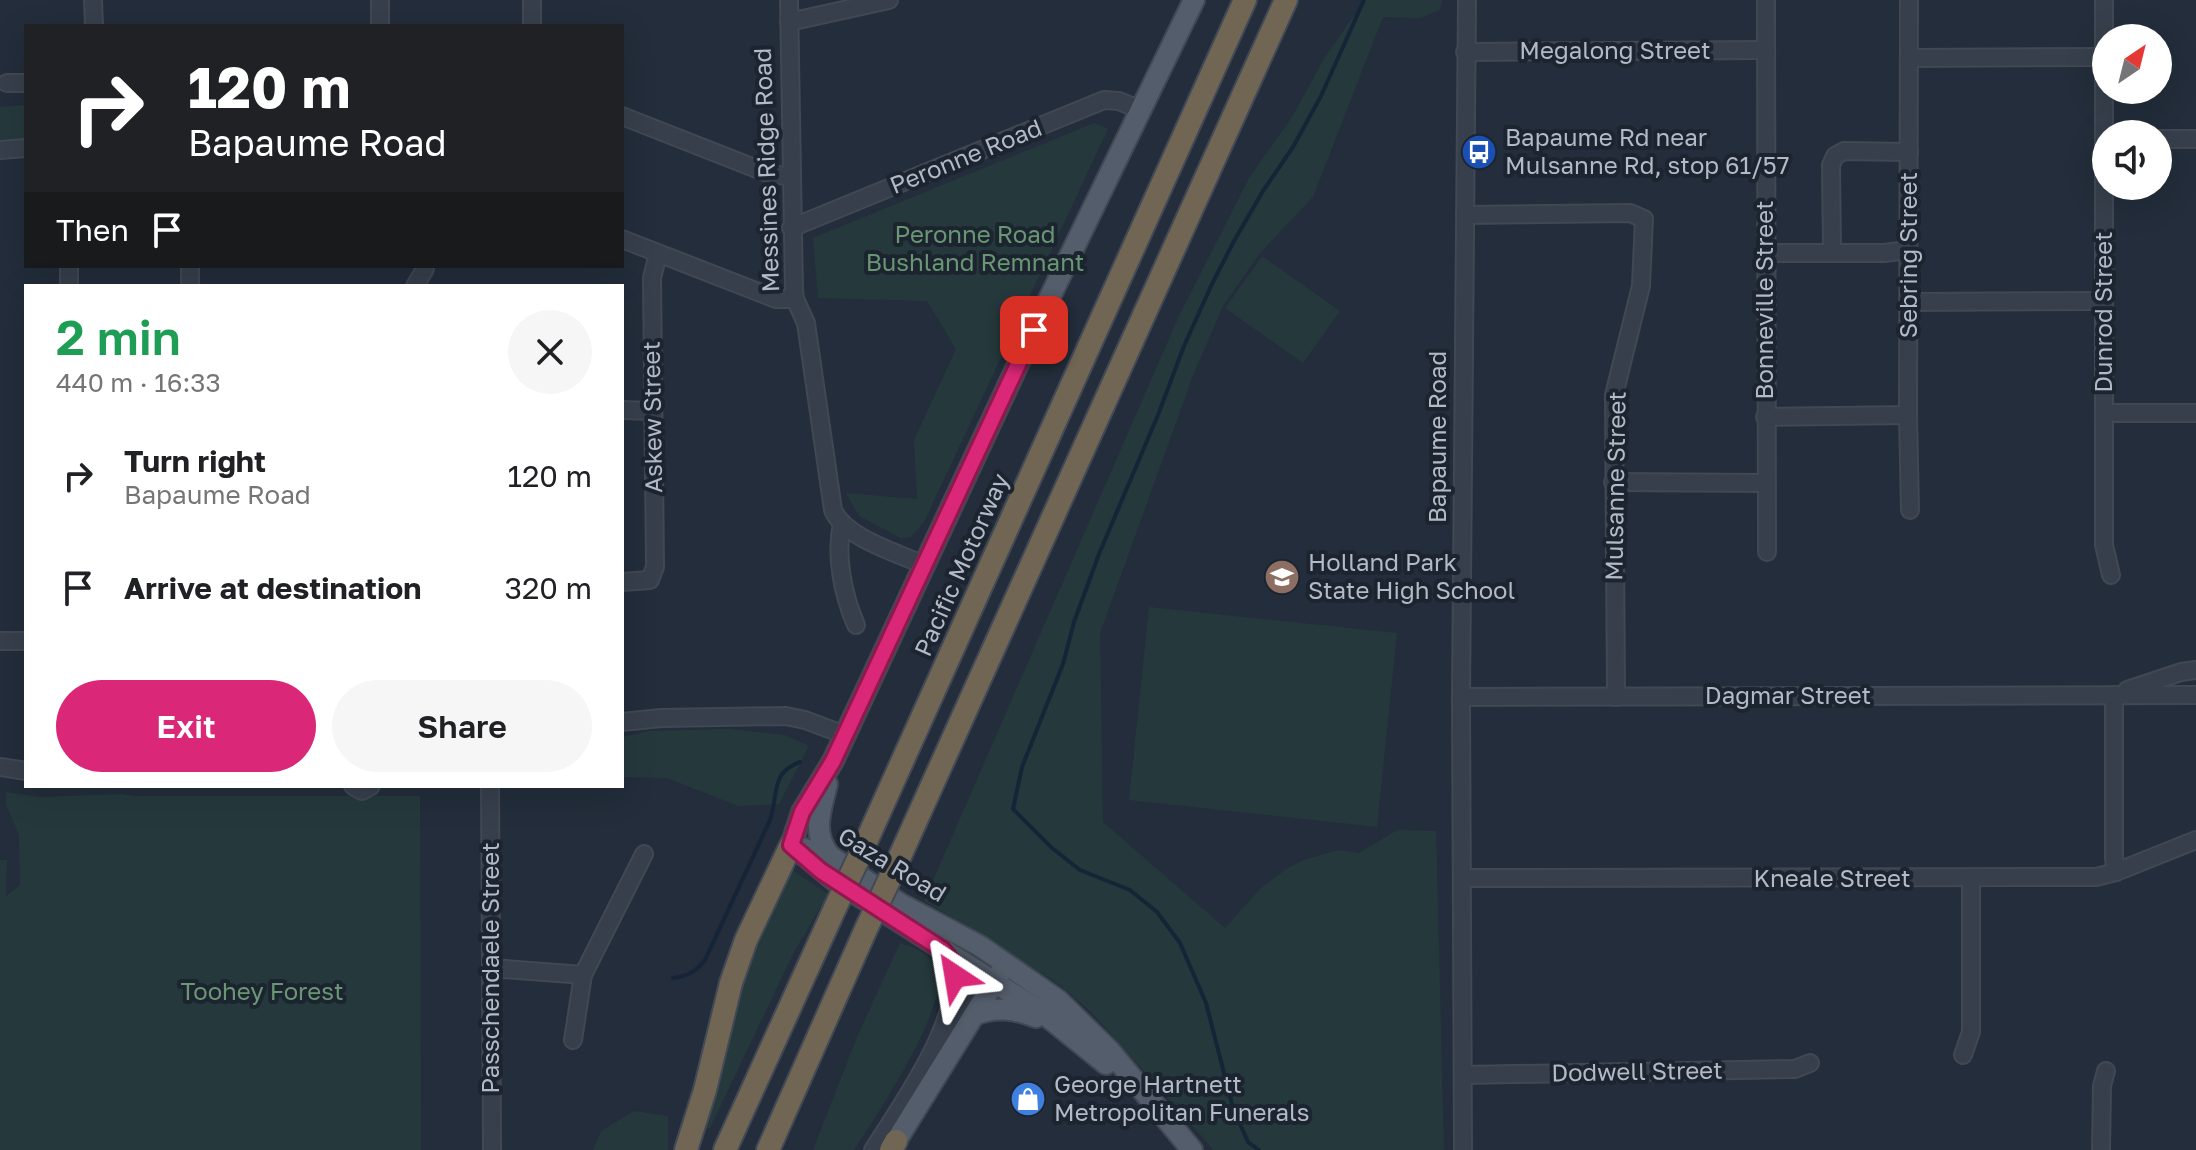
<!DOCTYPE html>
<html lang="en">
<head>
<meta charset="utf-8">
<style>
	:root { --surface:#fff; --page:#f6f6f6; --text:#202124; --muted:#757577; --accent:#db2777 }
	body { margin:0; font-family:"Golos Text",sans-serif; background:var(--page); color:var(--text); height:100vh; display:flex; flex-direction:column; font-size:30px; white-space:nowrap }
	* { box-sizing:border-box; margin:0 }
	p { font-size:26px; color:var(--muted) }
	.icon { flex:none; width:44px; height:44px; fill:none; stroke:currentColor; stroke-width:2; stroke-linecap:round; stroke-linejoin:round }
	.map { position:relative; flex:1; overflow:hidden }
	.panel { position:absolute; left:24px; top:284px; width:600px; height:504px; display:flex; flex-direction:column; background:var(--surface); border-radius:0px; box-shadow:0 8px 32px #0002 }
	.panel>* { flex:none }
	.top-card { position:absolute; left:24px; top:24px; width:600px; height:244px; border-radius:0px; box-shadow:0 8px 32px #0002; background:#202124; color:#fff; overflow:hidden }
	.needle { width:52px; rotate:35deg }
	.controls { position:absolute; left:2092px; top:24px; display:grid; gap:16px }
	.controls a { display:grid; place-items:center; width:80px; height:80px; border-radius:50%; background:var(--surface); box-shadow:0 8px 32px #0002; font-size:40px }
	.pin { position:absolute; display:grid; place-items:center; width:68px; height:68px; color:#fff; margin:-34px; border-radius:16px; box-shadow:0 4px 12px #0006 }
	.me { position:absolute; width:88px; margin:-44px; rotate:327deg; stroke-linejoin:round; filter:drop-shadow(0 0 6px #0008) }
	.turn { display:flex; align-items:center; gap:28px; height:168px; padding:0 32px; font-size:36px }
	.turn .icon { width:104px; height:104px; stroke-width:2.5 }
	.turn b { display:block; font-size:56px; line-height:68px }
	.then { display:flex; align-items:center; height:76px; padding:0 32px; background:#0003; gap:16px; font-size:30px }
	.round { display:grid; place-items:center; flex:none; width:84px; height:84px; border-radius:42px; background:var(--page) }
	.overview { display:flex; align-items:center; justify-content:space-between; height:136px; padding:0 32px }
	h1 { font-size:48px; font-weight:600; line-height:60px; color:#1e9e55 }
	.button { display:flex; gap:16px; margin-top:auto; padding:16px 32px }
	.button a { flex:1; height:92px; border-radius:48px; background:var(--accent); color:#fff; font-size:32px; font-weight:600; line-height:92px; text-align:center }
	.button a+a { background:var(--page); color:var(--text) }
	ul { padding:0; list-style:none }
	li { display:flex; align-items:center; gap:24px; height:112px; padding:0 32px }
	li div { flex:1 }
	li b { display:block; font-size:30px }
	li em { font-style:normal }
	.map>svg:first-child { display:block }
</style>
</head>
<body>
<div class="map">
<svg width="2196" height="1150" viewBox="0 0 2196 1150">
	<rect width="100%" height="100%" fill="#232d3b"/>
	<g fill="#25393c">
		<path d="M1365 0H1442L1440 10 1420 18 1383 17 1313 197 1260 253 1223 306 1194 373 1100 633 1103 822 1225 928 1260 889 1286 869 1304 860 1338 850 1359 853 1397 830 1436 831 1444 1150H1214L1092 1013 1061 986 989 939 924 901 1178 318 1249 178 1292 117 1325 57Z"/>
		<path d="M26 105V139L0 142V107Z"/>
		<path d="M1094 123 1108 129 924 522 911 537 901 538 859 516 846 493 917 499 914 440 956 349 927 301 818 298 813 238Z"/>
		<path d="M1262 256 1340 311 1303 363 1225 308Z"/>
		<path d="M1149 607 1397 633 1377 827 1129 800Z"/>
		<path d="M729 729 785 735 809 746 779 804 738 806 667 778 622 777V737L650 731Z"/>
		<path d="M6 792 38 797 122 794 135 796H420L421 1150H0V860H7L6 896 20 885 19 835 6 805Z"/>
		<path d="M791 869 828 894 793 954 710 1128 704 1129 732 1022 750 963Z"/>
		<path d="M900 943C915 948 933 954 938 972 948 1008 875 1118 854 1150H813L857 1037Z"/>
		<path d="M634 1111 668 1116V1150H593L601 1131Z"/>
	</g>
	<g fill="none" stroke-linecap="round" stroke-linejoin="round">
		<g stroke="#162438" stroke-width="4">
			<path d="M673 978C687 976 696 972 705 960L770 820C779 793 770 773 800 762"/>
			<path d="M1259 1150 1248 1142 1233 1108 1206 1003 1180 943 1157 912 1130 890 1080 870 1052 848 1013 809 1022 767 1063 664 1074 622 1099 554 1158 415 1184 346 1212 284 1234 241 1263 191 1293 147 1321 96 1364 0"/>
		</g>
		<defs>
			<g id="minor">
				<path d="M93 0 94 26"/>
				<path d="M789 0 794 290 795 299 806 323 833 510C845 538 898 553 924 565"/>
				<path d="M1766 0 1767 552"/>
				<path d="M1909 0 1908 415 1910 510"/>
				<path d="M2104 0V545L2111 575"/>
				<path d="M789 22 889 0"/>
				<path d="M380 26V0"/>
				<path d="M532 26V0"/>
				<path d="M1465 52 1766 50"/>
				<path d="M1909 58 2104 57"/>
				<path d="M7 83H26"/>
				<path d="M622 116 767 173 791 177"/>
				<path d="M2158 139H2196"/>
				<path d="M0 150 26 148"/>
				<path d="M1465 215 1630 213 1644 219 1641 286 1614 395 1616 697"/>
				<path d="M791 228 1104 100 1119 101 1141 110"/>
				<path d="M622 239 776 299H795"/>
				<path d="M1766 253H1884L1908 250"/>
				<path d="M1832 253 1831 165 1835 156 1844 151 1909 152"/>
				<path d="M69 286V266"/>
				<path d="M190 286V266"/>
				<path d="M415 286 425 269"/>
				<path d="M1909 302 2103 301"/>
				<path d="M622 410 652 411"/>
				<path d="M2104 413H2196"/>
				<path d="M1765 417 1908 415"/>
				<path d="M1613 482 1766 483"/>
				<path d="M842 523C835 556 843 595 856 625"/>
				<path d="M622 582 650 580 655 567 652 278 658 254"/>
				<path d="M0 641H26"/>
				<path d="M2127 690 2181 672 2196 670"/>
				<path d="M2114 695V858L2116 872"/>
				<path d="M1461 697 2196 695"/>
				<path d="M622 722 661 718 786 716 805 720 845 735"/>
				<path d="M0 767 26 771"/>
				<path d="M353 786 362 791 371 786"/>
				<path d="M490 786 492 1150"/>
				<path d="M1462 878 2096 877 2116 872 2196 840"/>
				<path d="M492 968 583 975"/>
				<path d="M946 1037 986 976"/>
				<path d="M573 1040 583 975 644 854"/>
				<path d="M1963 1055 1971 1032V878"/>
				<path d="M1463 1075 1795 1069 1810 1063"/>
				<path d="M873 1150C898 1110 982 995 944 951"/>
				<path d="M1463 1150 1461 697 1467 0"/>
				<path d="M2101 1150 2102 1086 2106 1071"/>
			</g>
			<g id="major">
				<path d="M827 784C821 810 811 833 830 856"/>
				<path d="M791 845 802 812 833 761 1034 330 1194 0"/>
				<path d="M791 845 830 856 899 903 980 946 1058 1000 1109 1050 1192 1150"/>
				<path d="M792 845 834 880 1043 1013 1106 1064"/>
				<path d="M974 1015C995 1006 1015 1009 1036 1017"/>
				<path d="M896 1141 1000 973"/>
			</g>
			<g id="highway">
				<path d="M861 853 1245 0"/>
				<path d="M892 874 1286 0"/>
				<path d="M686 1150 705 1090 731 983 746 940 791 845"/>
				<path d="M725 1150 835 908"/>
				<path d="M768 1150 866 929"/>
				<path d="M891 1150 896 1141"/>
			</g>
		</defs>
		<use href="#minor" stroke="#404854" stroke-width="20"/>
		<use href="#major" stroke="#404854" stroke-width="24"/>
		<use href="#highway" stroke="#424956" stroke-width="26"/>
		<use href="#minor" stroke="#363f4b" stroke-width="16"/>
		<use href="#major" stroke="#545d6b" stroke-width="20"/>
		<use href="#highway" stroke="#716653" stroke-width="22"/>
		<defs>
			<g id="highway-bridge">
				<path d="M835 908 861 853"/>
				<path d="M866 929 892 874"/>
			</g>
		</defs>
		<use href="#highway-bridge" stroke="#424956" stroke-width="26" stroke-linecap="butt"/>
		<use href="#highway-bridge" stroke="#716653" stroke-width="22"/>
	</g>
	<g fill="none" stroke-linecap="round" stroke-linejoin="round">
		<defs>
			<path id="route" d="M955 976 953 963 943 950 821 871 791 845 802 812 833 761 1034 330"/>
		</defs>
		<use href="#route" stroke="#8e194d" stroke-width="20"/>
		<use href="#route" stroke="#db2777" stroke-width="14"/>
	</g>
	<defs>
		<symbol id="bus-disc" viewBox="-11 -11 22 22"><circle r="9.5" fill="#1a4fb4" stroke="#1c2430"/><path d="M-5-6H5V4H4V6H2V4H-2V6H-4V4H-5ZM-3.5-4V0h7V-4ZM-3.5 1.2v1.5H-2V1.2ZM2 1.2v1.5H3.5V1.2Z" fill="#fff"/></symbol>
		<symbol id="school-disc" viewBox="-11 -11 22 22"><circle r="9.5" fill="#8d6e63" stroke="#1c2430"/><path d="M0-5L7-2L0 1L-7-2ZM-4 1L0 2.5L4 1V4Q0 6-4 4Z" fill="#fff"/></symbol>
		<symbol id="shop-disc" viewBox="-11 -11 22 22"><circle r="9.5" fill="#3f7fe0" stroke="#1c2430"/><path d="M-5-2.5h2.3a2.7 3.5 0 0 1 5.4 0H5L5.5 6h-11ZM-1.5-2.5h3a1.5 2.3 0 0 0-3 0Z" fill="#fff"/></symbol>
	</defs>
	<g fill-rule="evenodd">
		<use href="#bus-disc" x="1459" y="132" width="40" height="40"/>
		<use href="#school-disc" x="1262" y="557" width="40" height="40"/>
		<use href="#shop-disc" x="1008" y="1079" width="40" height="40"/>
	</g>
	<g text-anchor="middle" stroke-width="8" stroke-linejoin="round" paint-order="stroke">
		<g font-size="24" fill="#b2b9c7" stroke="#1c2430">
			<text x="1615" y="59">Megalong Street</text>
			<text transform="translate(966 157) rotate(-22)" y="8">Peronne Road</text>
			<text transform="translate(767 170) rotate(-92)" y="8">Messines Ridge Road</text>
			<text transform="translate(1909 255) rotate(-90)" y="8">Sebring Street</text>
			<text transform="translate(1765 300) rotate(-90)" y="8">Bonneville Street</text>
			<text transform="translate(2104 312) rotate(-90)" y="8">Dunrod Street</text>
			<text transform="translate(653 417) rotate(-91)" y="8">Askew Street</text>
			<text transform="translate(1438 437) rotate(-90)" y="8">Bapaume Road</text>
			<text transform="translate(1616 486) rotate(-89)" y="8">Mulsanne Street</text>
			<text transform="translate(962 565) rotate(-66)" y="8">Pacific Motorway</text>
			<text x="1788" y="704">Dagmar Street</text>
			<text transform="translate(892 865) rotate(31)" y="8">Gaza Road</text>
			<text x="1832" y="887">Kneale Street</text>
			<text transform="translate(491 968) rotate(-90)" y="8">Passchendaele Street</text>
			<text transform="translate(1637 1072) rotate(-1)" y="8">Dodwell Street</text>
		</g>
		<g font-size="24" fill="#b2b9c7" stroke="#1c2430" text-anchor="start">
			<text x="1505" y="146">Bapaume Rd near<tspan x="1505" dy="28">Mulsanne Rd, stop 61/57</tspan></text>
			<text x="1308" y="571">Holland Park<tspan x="1308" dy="28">State High School</tspan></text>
			<text x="1054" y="1093">George Hartnett<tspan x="1054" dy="28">Metropolitan Funerals</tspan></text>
		</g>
		<g font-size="24" fill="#699774" stroke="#1c2430">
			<text x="975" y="243">Peronne Road<tspan x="975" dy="28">Bushland Remnant</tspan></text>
			<text x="262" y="1000">Toohey Forest</text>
		</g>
	</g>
</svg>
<div class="controls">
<a><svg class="needle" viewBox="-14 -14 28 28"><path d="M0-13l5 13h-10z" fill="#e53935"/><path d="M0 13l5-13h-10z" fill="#757577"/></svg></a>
<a><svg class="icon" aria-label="sound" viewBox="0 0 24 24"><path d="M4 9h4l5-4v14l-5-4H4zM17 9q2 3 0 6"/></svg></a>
</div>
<div class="pin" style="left:1034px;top:330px;background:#d93025"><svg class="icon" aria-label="arrive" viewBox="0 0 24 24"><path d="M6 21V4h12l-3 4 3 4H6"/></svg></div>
<svg class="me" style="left:955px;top:976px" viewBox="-20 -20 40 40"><path d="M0-17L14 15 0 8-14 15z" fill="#db2777" stroke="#fff" stroke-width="4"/></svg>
<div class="top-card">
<div class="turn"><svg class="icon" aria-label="right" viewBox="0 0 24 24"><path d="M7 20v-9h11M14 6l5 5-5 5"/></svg><div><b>120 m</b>Bapaume Road</div></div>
<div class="then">Then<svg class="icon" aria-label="arrive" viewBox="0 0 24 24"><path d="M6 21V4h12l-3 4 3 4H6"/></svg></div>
</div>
<section class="panel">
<div class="overview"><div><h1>2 min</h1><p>440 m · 16:33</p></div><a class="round"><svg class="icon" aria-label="close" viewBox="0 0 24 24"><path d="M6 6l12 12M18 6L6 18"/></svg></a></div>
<ul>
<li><svg class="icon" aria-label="right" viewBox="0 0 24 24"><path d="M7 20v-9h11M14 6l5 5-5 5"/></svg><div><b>Turn right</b><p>Bapaume Road</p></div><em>120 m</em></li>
<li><svg class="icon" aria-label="arrive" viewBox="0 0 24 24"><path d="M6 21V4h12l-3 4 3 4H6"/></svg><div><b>Arrive at destination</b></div><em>320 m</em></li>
</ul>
<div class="button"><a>Exit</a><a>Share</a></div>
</section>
</div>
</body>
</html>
